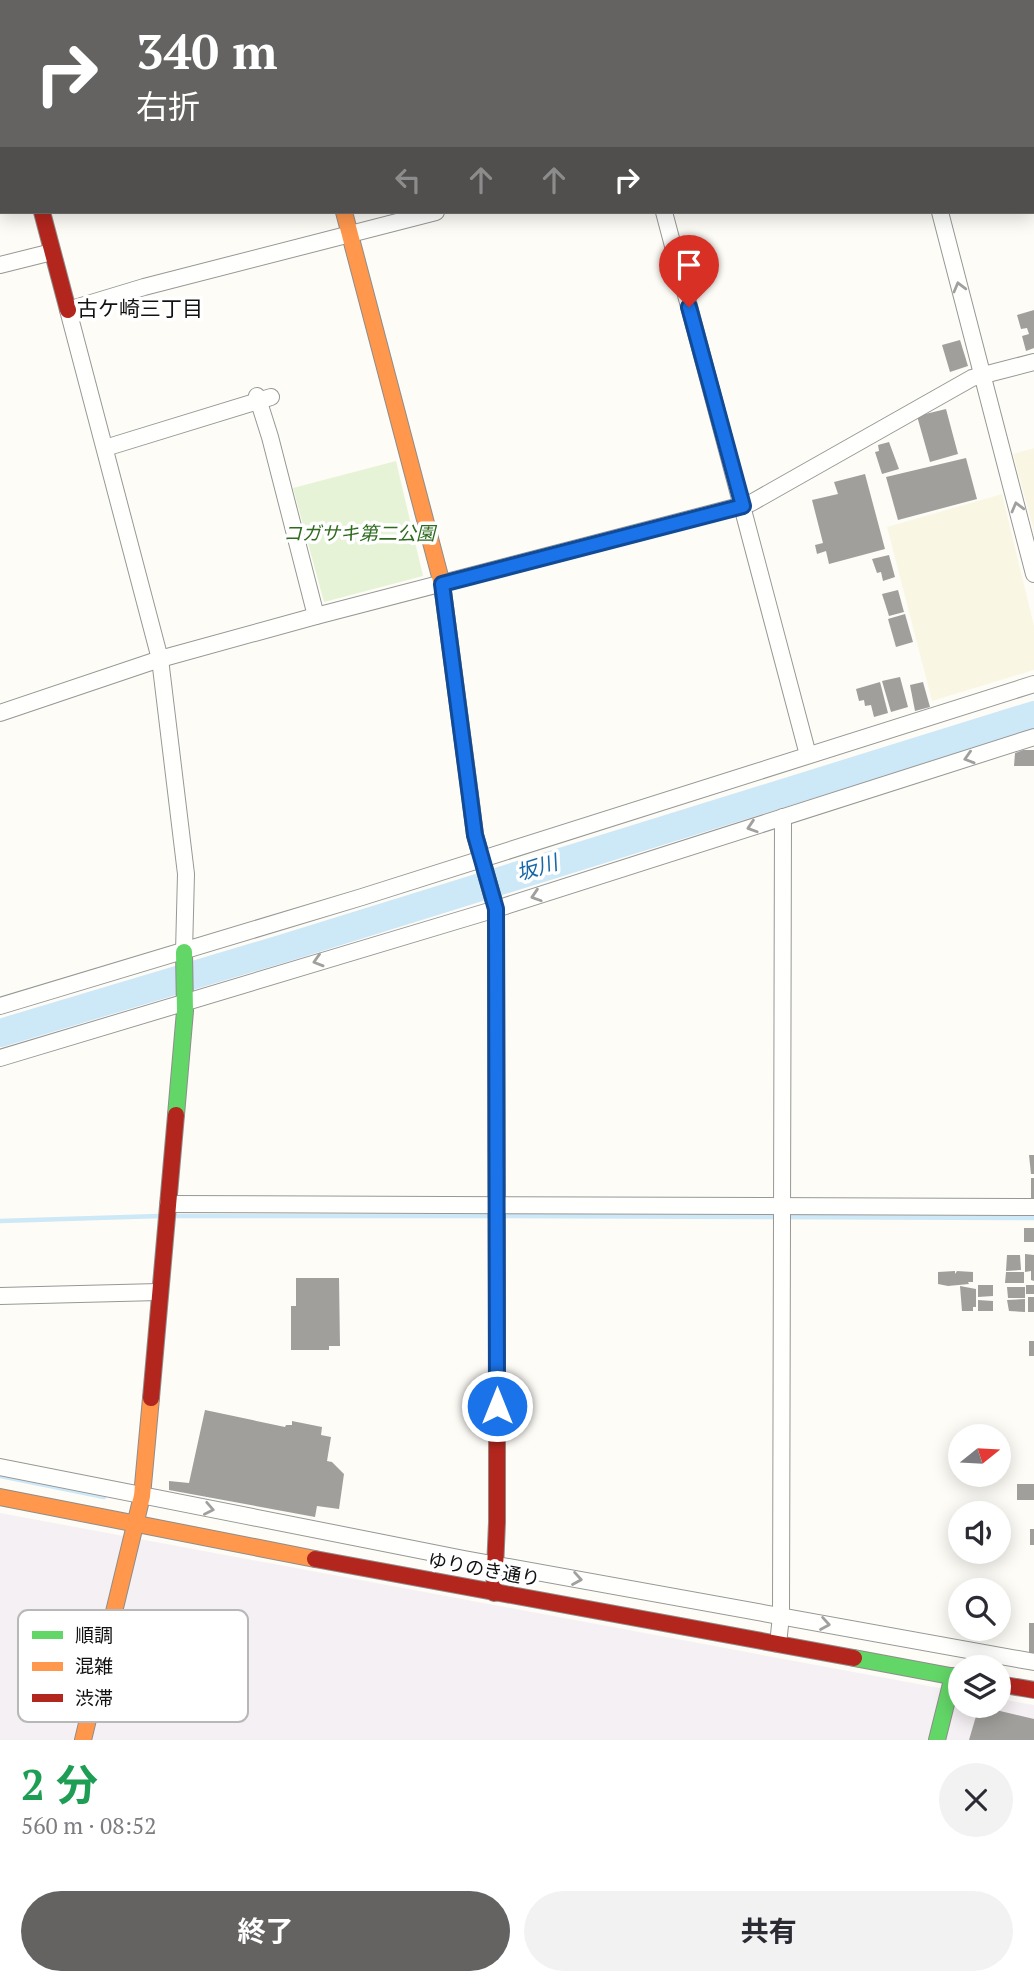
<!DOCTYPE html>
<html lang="ja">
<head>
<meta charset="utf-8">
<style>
	:root { --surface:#fff; --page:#f2f2f3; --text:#2b2b33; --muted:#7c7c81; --accent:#646362 }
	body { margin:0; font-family:"PT Serif","Noto Sans JP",serif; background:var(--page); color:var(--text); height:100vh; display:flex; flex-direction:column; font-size:26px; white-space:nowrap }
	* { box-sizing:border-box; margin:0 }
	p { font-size:23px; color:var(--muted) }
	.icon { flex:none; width:38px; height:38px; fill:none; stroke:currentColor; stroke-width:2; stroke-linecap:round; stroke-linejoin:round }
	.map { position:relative; height:1740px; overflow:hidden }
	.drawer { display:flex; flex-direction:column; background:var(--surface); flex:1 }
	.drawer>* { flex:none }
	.hud { position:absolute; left:0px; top:0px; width:1034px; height:214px; box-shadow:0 4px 18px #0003; background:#646362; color:#fff; overflow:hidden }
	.needle { width:46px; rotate:72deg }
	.controls { position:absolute; left:948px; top:1424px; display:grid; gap:14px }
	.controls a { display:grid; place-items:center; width:63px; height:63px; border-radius:50%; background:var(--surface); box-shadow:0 4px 18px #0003; font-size:35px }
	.pin { position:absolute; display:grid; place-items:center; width:60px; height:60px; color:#fff; margin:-72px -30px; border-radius:50% 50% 50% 0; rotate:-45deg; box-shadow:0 0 7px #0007 }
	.pin .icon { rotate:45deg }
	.me { position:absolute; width:77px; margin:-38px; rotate:0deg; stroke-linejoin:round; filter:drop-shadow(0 0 5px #0008) }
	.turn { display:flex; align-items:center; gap:24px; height:147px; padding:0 21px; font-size:32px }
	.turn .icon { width:91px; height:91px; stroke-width:2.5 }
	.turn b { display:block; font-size:49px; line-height:60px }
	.lanes { display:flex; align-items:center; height:66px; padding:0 21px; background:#0003; justify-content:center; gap:35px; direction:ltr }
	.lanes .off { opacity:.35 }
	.round { display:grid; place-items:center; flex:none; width:74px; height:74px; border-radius:37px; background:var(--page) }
	.summary { display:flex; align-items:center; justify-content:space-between; height:119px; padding:0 21px }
	h1 { font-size:42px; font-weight:700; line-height:52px; color:#1e9e55 }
	.cta { display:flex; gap:14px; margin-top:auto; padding:14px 21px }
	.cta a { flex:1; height:80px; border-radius:42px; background:var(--accent); color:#fff; font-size:28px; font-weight:700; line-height:80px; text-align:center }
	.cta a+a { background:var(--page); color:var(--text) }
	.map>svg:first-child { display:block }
</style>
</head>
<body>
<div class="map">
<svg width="1034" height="1740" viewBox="0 0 1034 1740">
	<rect width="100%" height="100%" fill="#fdfcf7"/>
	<path fill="#f5f0f3" d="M0 1513 961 1692V1706H999V1699L1034 1705V1740H0Z"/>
	<g fill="#f9f7e4">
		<path d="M1034 448V531L1013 454Z"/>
		<path d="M1002 494 1034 626V670L932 701 887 527Z"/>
	</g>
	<path fill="#e7f3d7" d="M396 461 423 576 324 602 293 488Z"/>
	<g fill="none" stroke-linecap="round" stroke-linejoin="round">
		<g stroke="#cde8f7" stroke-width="4.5">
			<path d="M172 1216H489"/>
			<path d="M505 1216 1034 1218"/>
			<path d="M0 1221 160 1216"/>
			<path d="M0 1476 104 1497"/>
		</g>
		<path stroke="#cde8f7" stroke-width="28" d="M0 1033 291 946 1034 715"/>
	</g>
	<g fill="#a19f9c">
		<path d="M1034 310V348L1026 351 1022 336 1029 334 1027 328 1021 329 1017 315Z"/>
		<path d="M960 340 968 366 950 372 942 345Z"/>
		<path d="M946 409 958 454 930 462 917 416Z"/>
		<path d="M889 442 899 469 882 474 875 452 879 451 878 445Z"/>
		<path d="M966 458 977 499 898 520 886 477Z"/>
		<path d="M865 474 885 549 829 564 826 551 817 554 815 545 823 543 812 500 838 494 834 482Z"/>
		<path d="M889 555 895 577 883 581 881 572 877 573 872 559Z"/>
		<path d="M898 590 904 612 889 616 882 594Z"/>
		<path d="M905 614 913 642 896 647 888 619Z"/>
		<path d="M900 677 908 707 891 712 882 681Z"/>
		<path d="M880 682 888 713 874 717 871 705 865 706 864 700 859 701 856 689Z"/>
		<path d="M923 682 930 707 915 711 910 685Z"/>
		<path d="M1023 750H1034V766H1014L1015 753Z"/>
		<path d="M1029 1155H1034V1174H1031Z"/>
		<rect x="1031" y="1178" width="3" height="20"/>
		<rect x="1024" y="1228" width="10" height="14"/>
		<path d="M1025 1254 1034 1255V1281L1031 1280V1271L1025 1272Z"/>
		<path d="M1007 1255H1020L1021 1270 1006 1271Z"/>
		<path d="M955 1271V1274L957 1271 973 1272V1282H968L969 1284 948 1286 938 1284V1272Z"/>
		<path d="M1006 1272H1024V1283H1005Z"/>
		<path d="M296 1278H339L340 1346H329V1350H291V1306H296Z"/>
		<path d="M978 1285H993V1296L978 1297Z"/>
		<rect x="1026" y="1285" width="8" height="9"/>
		<path d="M960 1286 976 1289V1307H973V1311H962Z"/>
		<path d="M1007 1287H1025V1298H1008Z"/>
		<rect x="1028" y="1297" width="6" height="15"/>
		<path d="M1025 1299V1312L1009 1311 1007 1300Z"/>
		<path d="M978 1300 993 1301V1311H978Z"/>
		<rect x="1029" y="1341" width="5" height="15"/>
		<path d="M205 1410 285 1427 286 1425H292V1421L322 1427 321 1435 331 1437 327 1461 332 1462 344 1474 339 1509 317 1506 315 1517 169 1490V1481L189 1483Z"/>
		<rect x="1017" y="1484" width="17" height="16"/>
		<rect x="1030" y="1529" width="4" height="16"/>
		<rect x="1029" y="1623" width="5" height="32"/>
		<path d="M979 1706 1034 1719V1740H969Z"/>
	</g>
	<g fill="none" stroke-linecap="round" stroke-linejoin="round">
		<defs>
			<g id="street">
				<path d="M288 0V2"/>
				<path d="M609 0V2"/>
				<path d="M883 0 884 2"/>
				<path d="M627 2 633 0"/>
				<path d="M1032 54H1034"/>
				<path d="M664 212 808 755"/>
				<path d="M940 212 1034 574"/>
				<path d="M0 265 52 252"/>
				<path d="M257 396 270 437 316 616"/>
				<path d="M105 448 271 397"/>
				<path d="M0 713 160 659 316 616 751 503 972 378 1034 362"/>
				<path d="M184 952 186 874 160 659 68 310 144 287 436 212"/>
				<path d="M0 1006 362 897 1034 684"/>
				<path d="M0 1058 496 909 1034 737"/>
				<path d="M168 1204 1034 1207"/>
				<path d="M0 1296 159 1292"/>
				<path d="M0 1467 464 1559 1034 1662"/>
				<path d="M778 1644 781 1616 783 817"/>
			</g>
			<g id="fast">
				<path d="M470 795 475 835 496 909 497 1315"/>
				<path d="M176 1115 185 1011 184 952"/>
				<path d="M854 1658 961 1678"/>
				<path d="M937 1740 953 1676"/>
			</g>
			<g id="slow">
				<path d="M0 52 2 59"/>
				<path d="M344 212 442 584 470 795"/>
				<path d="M0 1497 315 1559"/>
				<path d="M83 1740 142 1496 151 1398"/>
			</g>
			<g id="jam">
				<path d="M42 212 68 310"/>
				<path d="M151 1398 176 1115"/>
				<path d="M315 1559 854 1658"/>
				<path d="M494 1593 497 1522V1315"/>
				<path d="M999 1684 1034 1690"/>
			</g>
		</defs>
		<use href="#street" stroke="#979795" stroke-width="18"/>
		<use href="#fast" stroke="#8e8d8b" stroke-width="18"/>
		<use href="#slow" stroke="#8e8d8b" stroke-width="18"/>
		<use href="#jam" stroke="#8e8d8b" stroke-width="18"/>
		<use href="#street" stroke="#fffffe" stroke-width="16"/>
		<use href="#fast" stroke="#63d668" stroke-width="16"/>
		<use href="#slow" stroke="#ff974d" stroke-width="16"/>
		<use href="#jam" stroke="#b3261e" stroke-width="16"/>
	</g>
	<defs><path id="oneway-chevron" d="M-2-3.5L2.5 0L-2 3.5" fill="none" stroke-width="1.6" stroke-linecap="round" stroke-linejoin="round" transform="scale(1.75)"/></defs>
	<g stroke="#a0a09f">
		<use href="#oneway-chevron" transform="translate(959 287) rotate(-105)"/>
		<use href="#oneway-chevron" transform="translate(1017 507) rotate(-105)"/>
		<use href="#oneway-chevron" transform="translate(969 758) rotate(163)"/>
		<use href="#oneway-chevron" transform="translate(752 827) rotate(162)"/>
		<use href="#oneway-chevron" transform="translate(536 896) rotate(162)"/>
		<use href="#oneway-chevron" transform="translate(318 961) rotate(163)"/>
		<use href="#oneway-chevron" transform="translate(209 1509) rotate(11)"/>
		<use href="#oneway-chevron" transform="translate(577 1579) rotate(10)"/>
		<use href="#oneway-chevron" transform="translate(825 1624) rotate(10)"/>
	</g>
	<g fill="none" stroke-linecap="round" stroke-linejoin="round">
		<defs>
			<path id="route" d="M497 1406 496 909 475 835 442 584 743 506 689 307"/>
		</defs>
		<use href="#route" stroke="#114b97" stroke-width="18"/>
		<use href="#route" stroke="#1a73e8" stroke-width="12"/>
	</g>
	<g text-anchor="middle" stroke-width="7" stroke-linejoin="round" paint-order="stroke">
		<g font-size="19" font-style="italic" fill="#2f6b1f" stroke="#fff">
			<text x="359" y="540">コガサキ第二公園</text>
		</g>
		<g font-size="19" fill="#111" stroke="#fff">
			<text transform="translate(484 1569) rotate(10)" y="7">ゆりのき通り</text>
		</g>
		<g font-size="21" fill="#111" stroke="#fff">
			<text x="140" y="316">古ケ崎三丁目</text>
		</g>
		<g font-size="21" font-style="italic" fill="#1768a6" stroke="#fff">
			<text transform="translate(537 868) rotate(-17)" y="7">坂川</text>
		</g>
	</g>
	<rect x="18" y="1610" width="230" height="112" rx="10" fill="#fff" stroke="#b8b8b8" stroke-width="2"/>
	<rect x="32" y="1631" width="31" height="8" fill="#63d668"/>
	<rect x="32" y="1662" width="31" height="9" fill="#ff974d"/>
	<rect x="32" y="1694" width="31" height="8" fill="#b3261e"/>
	<g font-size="19" fill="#111">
		<text x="75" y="1642">順調</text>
		<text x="75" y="1673">混雑</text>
		<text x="75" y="1705">渋滞</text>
	</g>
</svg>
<div class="controls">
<a><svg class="needle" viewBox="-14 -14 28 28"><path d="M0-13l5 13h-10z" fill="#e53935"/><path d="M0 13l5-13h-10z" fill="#7c7c81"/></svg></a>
<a><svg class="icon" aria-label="sound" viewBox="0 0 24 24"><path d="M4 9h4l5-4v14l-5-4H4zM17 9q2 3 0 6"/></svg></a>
<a><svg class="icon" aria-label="search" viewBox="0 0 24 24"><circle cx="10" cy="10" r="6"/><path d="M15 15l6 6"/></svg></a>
<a><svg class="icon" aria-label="layers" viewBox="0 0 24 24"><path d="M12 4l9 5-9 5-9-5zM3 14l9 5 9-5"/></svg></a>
</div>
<div class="pin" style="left:689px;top:307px;background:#d93025"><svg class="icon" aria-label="arrive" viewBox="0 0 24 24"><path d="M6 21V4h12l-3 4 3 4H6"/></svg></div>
<svg class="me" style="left:497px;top:1406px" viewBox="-20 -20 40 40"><circle r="17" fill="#1a73e8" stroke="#fff" stroke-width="3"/><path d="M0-11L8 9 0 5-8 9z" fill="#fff"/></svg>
<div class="hud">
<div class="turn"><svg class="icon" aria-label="right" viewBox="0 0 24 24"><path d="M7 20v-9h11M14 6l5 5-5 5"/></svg><div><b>340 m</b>右折</div></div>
<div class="lanes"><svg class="icon off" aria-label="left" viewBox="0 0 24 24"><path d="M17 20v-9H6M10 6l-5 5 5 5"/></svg><svg class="icon off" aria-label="ahead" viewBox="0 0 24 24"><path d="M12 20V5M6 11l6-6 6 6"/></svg><svg class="icon off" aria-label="ahead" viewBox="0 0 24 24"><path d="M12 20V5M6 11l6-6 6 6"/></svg><svg class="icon" aria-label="right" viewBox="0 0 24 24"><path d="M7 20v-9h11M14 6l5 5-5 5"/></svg></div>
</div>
</div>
<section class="drawer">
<div class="summary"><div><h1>2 分</h1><p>560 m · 08:52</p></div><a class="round"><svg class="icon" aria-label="close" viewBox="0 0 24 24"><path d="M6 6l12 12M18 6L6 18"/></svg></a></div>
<div class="cta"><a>終了</a><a>共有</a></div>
</section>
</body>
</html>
